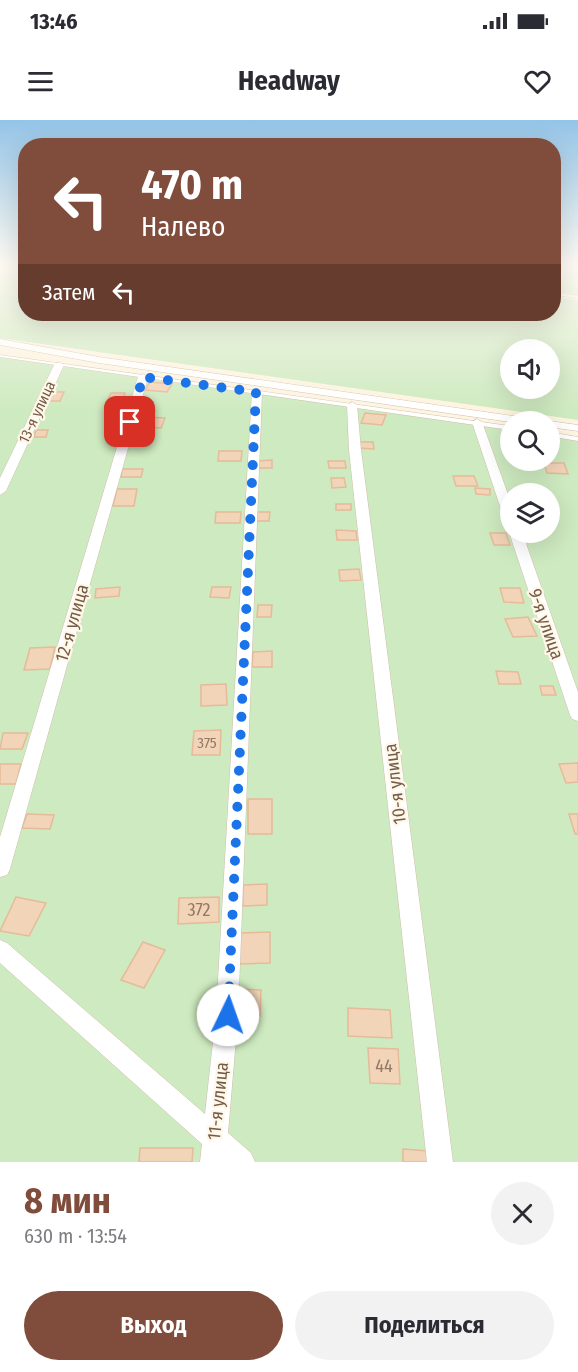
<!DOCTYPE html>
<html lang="ru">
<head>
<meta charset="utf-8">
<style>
	:root { --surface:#fff; --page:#f2f2f3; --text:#2b2b33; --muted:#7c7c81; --accent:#804c3b }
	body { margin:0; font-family:"Fira Sans Condensed",sans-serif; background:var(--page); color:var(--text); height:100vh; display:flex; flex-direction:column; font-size:22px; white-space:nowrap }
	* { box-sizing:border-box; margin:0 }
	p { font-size:20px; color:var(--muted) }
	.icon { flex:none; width:33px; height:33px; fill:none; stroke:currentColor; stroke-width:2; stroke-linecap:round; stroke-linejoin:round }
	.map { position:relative; height:1042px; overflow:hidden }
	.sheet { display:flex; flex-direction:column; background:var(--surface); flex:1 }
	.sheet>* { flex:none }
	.banner { position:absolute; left:18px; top:18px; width:543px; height:183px; border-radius:24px; box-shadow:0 6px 24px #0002; background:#804c3b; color:#fff; overflow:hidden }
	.tools { position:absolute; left:500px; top:219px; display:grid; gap:12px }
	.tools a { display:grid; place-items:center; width:60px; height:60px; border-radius:50%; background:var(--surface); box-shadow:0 6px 24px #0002; font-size:30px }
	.pin { position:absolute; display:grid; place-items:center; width:51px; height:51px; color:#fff; margin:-26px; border-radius:12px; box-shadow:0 3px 9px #0006 }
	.me { position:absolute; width:66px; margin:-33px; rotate:3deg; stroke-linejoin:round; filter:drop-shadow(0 0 4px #0008) }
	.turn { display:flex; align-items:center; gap:21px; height:126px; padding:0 24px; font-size:27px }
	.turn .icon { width:78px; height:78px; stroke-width:2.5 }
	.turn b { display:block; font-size:42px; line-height:51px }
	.then { display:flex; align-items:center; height:57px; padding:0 24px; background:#0003; gap:12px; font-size:22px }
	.round { display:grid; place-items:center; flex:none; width:63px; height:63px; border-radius:32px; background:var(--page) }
	.headline { display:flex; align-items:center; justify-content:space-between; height:102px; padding:0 24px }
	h1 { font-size:36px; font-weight:700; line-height:45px; color:var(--accent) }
	.button { display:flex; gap:12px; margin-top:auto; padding:12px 24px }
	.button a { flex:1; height:69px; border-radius:36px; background:var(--accent); color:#fff; font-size:24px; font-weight:700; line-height:69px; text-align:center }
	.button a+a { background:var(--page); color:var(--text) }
	.status { display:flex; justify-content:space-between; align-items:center; height:42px; padding:0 30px; background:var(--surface); direction:ltr }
	.status svg { height:16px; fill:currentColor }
	header { display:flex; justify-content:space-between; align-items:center; height:78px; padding:0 24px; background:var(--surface); font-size:27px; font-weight:700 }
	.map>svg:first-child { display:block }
</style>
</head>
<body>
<div class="status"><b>13:46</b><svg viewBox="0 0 49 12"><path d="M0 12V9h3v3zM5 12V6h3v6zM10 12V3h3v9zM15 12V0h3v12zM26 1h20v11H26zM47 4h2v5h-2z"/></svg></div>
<header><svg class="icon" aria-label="menu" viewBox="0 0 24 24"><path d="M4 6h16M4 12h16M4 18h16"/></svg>Headway<svg class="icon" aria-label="heart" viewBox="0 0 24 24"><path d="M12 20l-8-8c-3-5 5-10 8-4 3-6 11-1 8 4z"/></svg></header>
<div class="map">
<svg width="578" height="1042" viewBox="0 0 578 1042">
	<rect width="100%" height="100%" fill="#fdf4e1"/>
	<g fill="#ceeac0" fill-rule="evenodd">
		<path d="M0 145H25L26 194H554V177L578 180V300L0 218ZM510 230H549V268H510Z"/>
		<path d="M554 145H578V178L554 175Z"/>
		<path d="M0 236 510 307V340H549V313L578 318V1042H0ZM510 374H549V412H510Z"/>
	</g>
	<g fill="#f2d4b8" stroke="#e5bb99" stroke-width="1.5">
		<path d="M150 262 172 264 167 272 145 270Z"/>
		<path d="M53 272H64L60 281H49Z"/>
		<path d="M111 273H125L121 282H107Z"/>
		<path d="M139 290H155L154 295H137Z"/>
		<path d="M365 293 386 295 382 305 361 303Z"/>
		<path d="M143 297 165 298 161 308 139 307Z"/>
		<path d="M36 310H48L46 317H34Z"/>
		<path d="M358 322H373L374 329 359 328Z"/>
		<path d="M219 331H242L241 341H218Z"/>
		<path d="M272 340V348H259L258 341Z"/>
		<path d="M328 341H345L346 348H329Z"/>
		<path d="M544 343H564L568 354 547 353Z"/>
		<path d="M122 349H143L141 357H121Z"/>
		<path d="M453 356H474L478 366H456Z"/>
		<path d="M331 358H344L346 367 332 368Z"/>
		<path d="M475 368 490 369V375L476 374Z"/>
		<path d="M117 369H137L134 386H113Z"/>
		<rect x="336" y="384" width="15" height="6"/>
		<path d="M216 392H241L240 403H215Z"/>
		<path d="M257 392H270L269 401H256Z"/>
		<path d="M336 410 356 411 357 420H337Z"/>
		<path d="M490 413H506L510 425H494Z"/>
		<path d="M359 449 361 460 340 461 339 450Z"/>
		<path d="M120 467 119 476 95 478 96 469Z"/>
		<path d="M212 467H231L229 478 210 477Z"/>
		<path d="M500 468H520L524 483 504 482Z"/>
		<path d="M258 485H272L271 497H257Z"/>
		<path d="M528 497 537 516 513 517 505 499Z"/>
		<path d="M55 527 50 549 24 550 30 528Z"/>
		<path d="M272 531V547H252L253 532Z"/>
		<path d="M496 551 518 552 521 564H499Z"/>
		<path d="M226 564 227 585 201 586V565Z"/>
		<path d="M540 566H553L556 575H542Z"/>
		<path d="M221 610 220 635H192L194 611Z"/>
		<path d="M3 613H28L22 629H0Z"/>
		<path d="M578 643V662L566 663 559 644Z"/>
		<path d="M0 644H21L16 664H0Z"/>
		<rect x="248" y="679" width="24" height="35"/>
		<path d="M27 694 54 695 50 709 22 708Z"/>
		<path d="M569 694H578V714H575Z"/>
		<path d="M267 764V785L243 786V765Z"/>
		<path d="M16 777 46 783 29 816 0 811Z"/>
		<path d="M219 777V802L178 804 179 778Z"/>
		<path d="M270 812V843L238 844 239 813Z"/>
		<path d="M143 822 165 830 144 868 121 860Z"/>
		<path d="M237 869 261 870 260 896 236 895Z"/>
		<path d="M348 888 390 890 392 918 348 916Z"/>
		<path d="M368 928 398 929 400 964 370 963Z"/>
		<path d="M140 1028H193L192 1042H139Z"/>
		<path d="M403 1029 429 1031 430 1042H403Z"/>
	</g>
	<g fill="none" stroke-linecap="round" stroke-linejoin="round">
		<defs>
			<g id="lane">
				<path d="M562 145H566L558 173 578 176V178L554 175Z"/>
				<path d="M0 235 510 306V310L0 237Z"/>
				<path d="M549 312 578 317V321L549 316Z"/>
			</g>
			<g id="street">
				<path d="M0 219 99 237 534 299 539 302H510L99 243 0 225Z"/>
				<path d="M59 242 64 245 6 371 0 375V358L54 245Z"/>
				<path d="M143 254 148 257 10 749 7 755 0 757V717L138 257Z"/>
				<path d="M257 269 262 272 238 895 228 1013 251 1033 255 1042H200L202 1024 0 843V820L7 823 205 994 216 895 252 272Z"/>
				<path d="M352 282 357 285 361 330 453 1042H427L349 330 347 285Z"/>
				<path d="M477 299 482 302 510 380V402L504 398 472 302Z"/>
				<path d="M549 301 578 305V311L549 307V302H546Z"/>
				<path d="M510 410V412H522L578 572V601L572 599 570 595 509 412Z"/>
			</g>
		</defs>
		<use href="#lane" stroke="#d0beab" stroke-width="1"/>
		<use href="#street" stroke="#d0beab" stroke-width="1"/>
		<use href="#lane" fill="#fff" fill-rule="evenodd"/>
		<use href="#street" fill="#fff" fill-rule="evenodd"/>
	</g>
	<linearGradient id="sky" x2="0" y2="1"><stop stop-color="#94c4e7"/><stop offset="0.5" stop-color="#fefaf2"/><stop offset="1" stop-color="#fefaf2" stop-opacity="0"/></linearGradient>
	<rect width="578" height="291" fill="url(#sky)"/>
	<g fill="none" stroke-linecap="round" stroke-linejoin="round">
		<path stroke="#1a73e8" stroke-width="10" stroke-dasharray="0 18" d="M130 302 143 257 256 272 228 895"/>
	</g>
	<g text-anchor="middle" stroke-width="4.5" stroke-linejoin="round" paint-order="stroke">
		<g font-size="15" fill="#745b48" stroke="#fff7e8">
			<text transform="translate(37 292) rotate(-65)" y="5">13-я улица</text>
		</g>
		<g font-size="15" fill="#947964">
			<text x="207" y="628">375</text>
		</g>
		<g font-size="18" fill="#745b48" stroke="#fff7e8">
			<text transform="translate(72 503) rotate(-74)" y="6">12-я улица</text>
			<text transform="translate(546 504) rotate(71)" y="6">9-я улица</text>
			<text transform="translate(395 664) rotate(-97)" y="6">10-я улица</text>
			<text transform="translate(218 981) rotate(-84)" y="6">11-я улица</text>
		</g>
		<g font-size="18" fill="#947964">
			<text x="199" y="796">372</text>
			<text x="384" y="952">44</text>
		</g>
	</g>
</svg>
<div class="tools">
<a><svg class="icon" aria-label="sound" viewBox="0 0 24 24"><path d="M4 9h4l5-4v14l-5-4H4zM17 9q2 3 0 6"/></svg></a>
<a><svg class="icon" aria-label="search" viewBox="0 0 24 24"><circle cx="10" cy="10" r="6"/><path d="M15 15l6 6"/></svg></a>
<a><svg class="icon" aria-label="layers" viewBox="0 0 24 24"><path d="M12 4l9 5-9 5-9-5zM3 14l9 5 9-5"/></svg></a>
</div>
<div class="pin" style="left:130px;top:302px;background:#d93025"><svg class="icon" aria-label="arrive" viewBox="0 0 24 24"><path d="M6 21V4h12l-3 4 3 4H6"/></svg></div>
<svg class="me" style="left:228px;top:895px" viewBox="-20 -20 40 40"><circle r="19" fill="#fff"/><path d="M0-13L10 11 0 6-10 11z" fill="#1a73e8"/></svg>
<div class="banner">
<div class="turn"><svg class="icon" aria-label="left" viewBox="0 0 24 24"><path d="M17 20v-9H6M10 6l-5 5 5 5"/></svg><div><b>470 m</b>Налево</div></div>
<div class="then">Затем<svg class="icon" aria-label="left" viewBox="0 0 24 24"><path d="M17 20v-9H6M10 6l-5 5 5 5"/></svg></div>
</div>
</div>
<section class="sheet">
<div class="headline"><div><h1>8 мин</h1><p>630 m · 13:54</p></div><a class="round"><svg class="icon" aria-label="close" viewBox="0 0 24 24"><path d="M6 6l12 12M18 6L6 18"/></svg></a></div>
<div class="button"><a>Выход</a><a>Поделиться</a></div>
</section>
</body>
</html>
